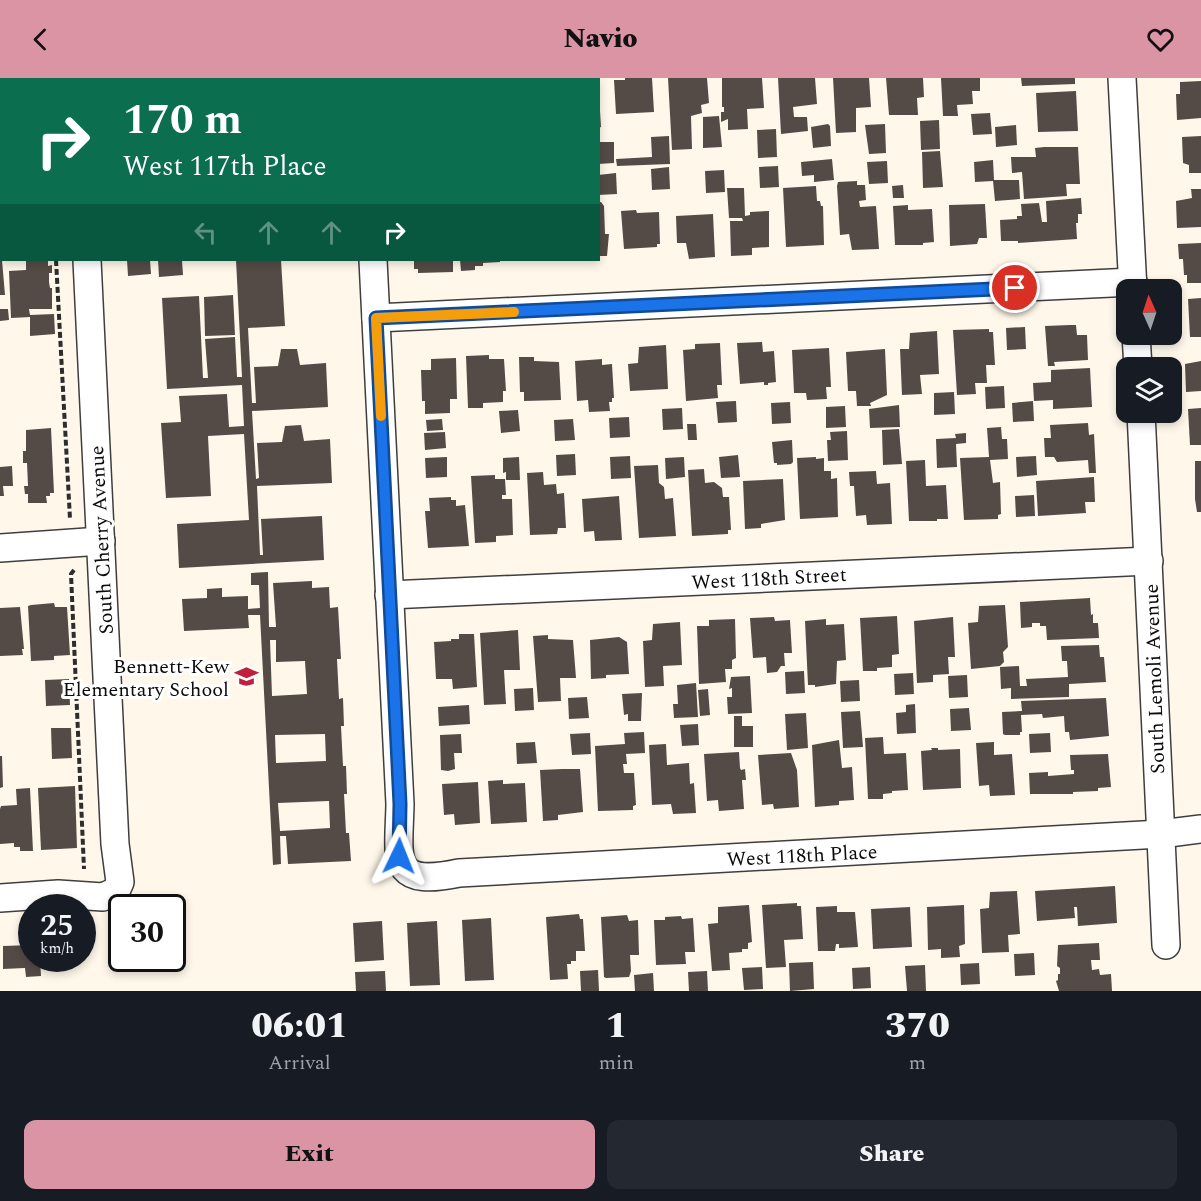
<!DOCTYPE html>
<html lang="en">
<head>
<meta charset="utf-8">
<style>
	:root { --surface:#171b24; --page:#242831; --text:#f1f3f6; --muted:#9ea1a6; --accent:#db94a3 }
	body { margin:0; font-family:Spectral,serif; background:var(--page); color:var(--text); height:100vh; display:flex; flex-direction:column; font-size:22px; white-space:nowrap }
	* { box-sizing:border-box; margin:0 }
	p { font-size:20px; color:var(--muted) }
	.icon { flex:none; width:33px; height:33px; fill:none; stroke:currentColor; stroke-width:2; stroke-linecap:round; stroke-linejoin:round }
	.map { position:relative; height:913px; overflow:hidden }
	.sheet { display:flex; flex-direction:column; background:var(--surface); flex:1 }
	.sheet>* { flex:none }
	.banner { position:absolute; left:0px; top:0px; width:600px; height:183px; box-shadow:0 3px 9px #0003; background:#0b6e4f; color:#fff; overflow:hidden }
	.needle { width:39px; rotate:357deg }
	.controls { position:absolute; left:1116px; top:201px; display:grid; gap:12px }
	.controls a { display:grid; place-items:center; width:66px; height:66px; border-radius:12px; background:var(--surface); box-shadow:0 3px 9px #0003; font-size:30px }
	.speed { position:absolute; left:18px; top:816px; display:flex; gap:12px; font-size:30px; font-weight:700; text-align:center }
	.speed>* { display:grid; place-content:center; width:78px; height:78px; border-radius:50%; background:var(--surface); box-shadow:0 3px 9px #0003; line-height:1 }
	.speed small { font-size:15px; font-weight:400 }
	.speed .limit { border:3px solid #111; border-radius:9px; background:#fff; color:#111 }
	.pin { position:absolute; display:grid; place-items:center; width:51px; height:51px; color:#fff; margin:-26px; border:3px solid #fff; border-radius:50%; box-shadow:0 2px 6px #0007 }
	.me { position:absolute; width:66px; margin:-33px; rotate:2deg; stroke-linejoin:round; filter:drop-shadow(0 0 4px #0008) }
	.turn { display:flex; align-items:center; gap:21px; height:126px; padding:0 24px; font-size:27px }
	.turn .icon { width:78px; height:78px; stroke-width:2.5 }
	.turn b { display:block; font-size:42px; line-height:51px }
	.lanes { display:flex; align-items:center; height:57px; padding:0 24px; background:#0003; justify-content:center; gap:30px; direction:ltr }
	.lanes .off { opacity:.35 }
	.eta { display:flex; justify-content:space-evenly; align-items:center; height:102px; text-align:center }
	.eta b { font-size:36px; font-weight:800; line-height:42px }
	.cta { display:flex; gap:12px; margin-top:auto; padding:12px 24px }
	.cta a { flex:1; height:69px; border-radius:12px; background:var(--accent); color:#111; font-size:24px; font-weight:800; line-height:69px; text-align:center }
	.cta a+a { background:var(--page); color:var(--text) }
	header { display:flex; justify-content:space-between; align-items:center; height:78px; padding:0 24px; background:var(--accent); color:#111; font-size:27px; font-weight:800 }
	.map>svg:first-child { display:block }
</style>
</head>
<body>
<header><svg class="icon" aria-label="back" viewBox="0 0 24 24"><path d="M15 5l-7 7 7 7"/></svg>Navio<svg class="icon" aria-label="heart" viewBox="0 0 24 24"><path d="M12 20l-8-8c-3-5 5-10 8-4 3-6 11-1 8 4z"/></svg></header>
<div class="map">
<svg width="1201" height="913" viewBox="0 0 1201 913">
	<rect width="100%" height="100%" fill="#fff8ea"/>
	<g fill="#544b47" fill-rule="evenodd">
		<path d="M625 0H652L654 34 616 36 614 2H625Z"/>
		<path d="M668 0H707L709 25 701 27 702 35 691 38 692 71 672 72Z"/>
		<path d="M722 0H762L764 30 747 31 748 51 728 52V41L721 44V34H724V29H722Z"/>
		<path d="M778 0H815L817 26 793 29 794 39H807L808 53 781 56Z"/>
		<path d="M833 0H869L871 29 856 30V54L836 55Z"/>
		<path d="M886 0H923L924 19 917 20 918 37H889Z"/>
		<path d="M941 0H980V13H972L973 26 957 27 958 38H943Z"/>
		<path d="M1021 0H1075V6L1022 8Z"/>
		<path d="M1201 3V40L1177 42 1176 16H1180V4Z"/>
		<path d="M1076 13 1078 53 1038 54 1036 15Z"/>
		<path d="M598 33H600L601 49 598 50Z"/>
		<path d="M990 35 992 56 973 57 971 36Z"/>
		<path d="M719 38 722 69 703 70V39Z"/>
		<path d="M939 42 940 71 921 72 920 43Z"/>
		<path d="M828 46 830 48 831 68 813 70 811 49Z"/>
		<path d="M885 46 886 75 869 76 865 47Z"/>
		<path d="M1016 47 1017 67 996 69 995 49Z"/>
		<path d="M776 51 777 79 758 80 757 52Z"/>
		<path d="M669 58 670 86 617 88 616 81 652 79 651 59Z"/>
		<path d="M1201 58V95H1189V87L1183 85 1182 59Z"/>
		<path d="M598 64H614V85L598 86Z"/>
		<path d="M1044 69H1078L1080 106H1066L1067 118 1024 121 1022 94 1012 95 1011 79H1036L1035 70Z"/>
		<path d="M940 73 943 109 923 110 922 74Z"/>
		<path d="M832 81 834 102 814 104V97L802 98 801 84Z"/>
		<path d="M993 82 994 102H1019L1020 121 995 123 993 103 975 104 974 84Z"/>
		<path d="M887 83 888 105 869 106 867 84Z"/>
		<path d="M778 88 779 109 760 110 759 89Z"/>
		<path d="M669 89 670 111 652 112 651 91Z"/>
		<path d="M724 92 725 114 706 115 705 93Z"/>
		<path d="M616 95 617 116 598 117V97Z"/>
		<path d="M857 103V107H865L866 122 859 123 860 129 876 128 879 171 852 172 849 156 840 157 837 108 838 104Z"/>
		<path d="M903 107 904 120H893L892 108Z"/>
		<path d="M816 108 817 123H820L821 128H823L824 167 786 169 783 110Z"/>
		<path d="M727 110H744L745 138 750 137V134L769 133V169L752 170V177L731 178 730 143H743L742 140H729Z"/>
		<path d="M1191 111H1201V149L1177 150 1176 123 1192 120Z"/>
		<path d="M1081 120 1082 136H1078V145H1076L1077 161 1018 165V163H1001L1000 142 1017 141V138H1022L1021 126 1039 125 1042 144H1047L1046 123Z"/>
		<path d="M598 124H601L604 128 605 156H609L607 178H598Z"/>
		<path d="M985 126 987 160H979L977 166 950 168 949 127Z"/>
		<path d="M908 127V132L932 131 934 164 923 165V167H895L893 128Z"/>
		<path d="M636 132 637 135 659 134 660 166H657V169L624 171 621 133Z"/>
		<path d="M713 136 715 179 689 181 686 165H677L676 138Z"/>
		<path d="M1201 165V205H1187V197H1184L1183 181H1179L1178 166Z"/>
		<path d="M0 182H2L5 217H0Z"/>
		<path d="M26 182H48V188L52 187V195H49V204L50 210H52V231H29L30 237 54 236 55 256 30 258V239L11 240 9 193 26 192Z"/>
		<path d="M127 182H150L151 196 128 198Z"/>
		<path d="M158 182H182L183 197 159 199Z"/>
		<path d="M236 182H281L285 248 248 250 252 325H256L254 289 278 288 281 271H297L300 287 326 285 328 329 252 333 256 401 259 400 257 365 282 364 285 348 301 347 304 363 330 361 332 405 257 408 260 477H263L261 441 322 438 324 482 179 490 177 446 249 442 244 356 208 358 211 418 166 420 161 345 181 344 179 318 227 316 229 349 244 348 242 307 167 311 162 220 199 218 203 300H208L205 261 235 259 237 299H242Z"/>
		<path d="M414 182H453V194L418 195V191H414Z"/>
		<path d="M460 182H500V184L483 185V188H475V192L461 193Z"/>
		<path d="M233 217 235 257 205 258 204 219Z"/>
		<path d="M1201 220V259H1190L1188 221Z"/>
		<path d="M0 231H8L9 242 0 243Z"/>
		<path d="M1070 247H1076L1077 257H1087L1088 282 1054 284 1055 288H1048L1045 248Z"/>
		<path d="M1025 249 1026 271 1007 272 1006 250Z"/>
		<path d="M989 251V254H993L995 287H986L987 305H975L976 316 957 317 953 252Z"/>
		<path d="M937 253 939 296 920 297 922 316 902 317 900 271H909L910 255Z"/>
		<path d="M762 264 763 274 774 273 776 304 768 305V307H764V304L740 306 737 265Z"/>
		<path d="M720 265 722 307H717L718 320 686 323 683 272 695 271V266Z"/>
		<path d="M666 267 668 311 630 313 628 286 638 285 639 269Z"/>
		<path d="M829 270 831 309H826L827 321 807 322 806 315H794L792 272Z"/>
		<path d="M885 271 887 317 870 325 871 328H857L856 313H848L846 274Z"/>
		<path d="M489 277V281H504L506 313H503V324L483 325V330H468L466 278Z"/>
		<path d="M519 279H534V283L559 284 561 322 524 323V314H520Z"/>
		<path d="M456 280 457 321H450V335L425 336V323H422L421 292H431V281Z"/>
		<path d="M602 281V287L612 286 614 320H612V324H609L610 333 589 334 588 322 577 323 575 283Z"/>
		<path d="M1201 283V313L1186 314 1185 286Z"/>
		<path d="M1090 290 1092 329 1053 331V322L1034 323 1033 305 1051 304V292Z"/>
		<path d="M1004 308 1005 330 986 331 985 309Z"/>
		<path d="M954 314 955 336 934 337V315Z"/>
		<path d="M736 323 737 344 718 345 716 324Z"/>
		<path d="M1033 323 1034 343 1013 344 1012 325Z"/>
		<path d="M790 324 791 345 772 346 771 325Z"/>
		<path d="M899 327 900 349 870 350 869 331Z"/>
		<path d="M845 328 846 349 826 350V329Z"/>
		<path d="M682 330 683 351 663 352 662 331Z"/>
		<path d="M1201 330V367H1190L1188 331Z"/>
		<path d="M518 332 520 353 501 355 499 333Z"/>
		<path d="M629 339 630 359 610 360 609 340Z"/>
		<path d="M442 341 443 352 427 353 426 342Z"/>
		<path d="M573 341 575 362 555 363 554 342Z"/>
		<path d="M1088 345 1089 357 1094 356 1096 395H1089L1088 382 1057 384 1054 379H1045L1044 360H1051L1050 347Z"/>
		<path d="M687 346H696L697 362H688Z"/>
		<path d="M1001 349 1002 361H1007L1008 381 990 382 993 405 1000 404 1001 436 998 437V441L964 442 960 380 989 379 987 350Z"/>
		<path d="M51 350 54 415H50V418H46L47 425H28V416H25L24 408H28L27 385H23V373H26V352Z"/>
		<path d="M899 351 902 386 883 387 882 352Z"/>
		<path d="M847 353 848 382 828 383 827 362H831L830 354Z"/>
		<path d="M445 354 446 370 425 372 424 355Z"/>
		<path d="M966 355V365L956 366 957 389 937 390 936 361 956 360 955 356Z"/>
		<path d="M792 362 793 384 791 386 777 387V385H774L772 364Z"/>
		<path d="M575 376 576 397 557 398 556 377Z"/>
		<path d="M738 377 740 399 721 400 719 379Z"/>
		<path d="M630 378 631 400 611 401 610 379Z"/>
		<path d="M1036 378 1037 397 1017 399 1016 379Z"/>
		<path d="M447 379V399L426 400 425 380Z"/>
		<path d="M519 379 520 402H506V394L503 395V380Z"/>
		<path d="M684 379 685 399 666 401 665 380Z"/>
		<path d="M816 379V381L824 380V393H831V401L837 400 838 439 800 441 797 380Z"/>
		<path d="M925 382 926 408 946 407 948 441H937V443H909L906 383Z"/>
		<path d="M1195 383H1201V434H1197L1195 421Z"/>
		<path d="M658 387 659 405 664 409 665 421 673 420 676 458 639 460 634 388Z"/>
		<path d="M12 388 13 408H3L4 418H0V389Z"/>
		<path d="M704 391 705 405 714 404 722 410 723 419H729L731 452H728V456L692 458 688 392Z"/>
		<path d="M876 393 877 406 890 405 892 446 867 447 866 437 856 438 854 408H850L849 394Z"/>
		<path d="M543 394 544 407 556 406 557 416 564 415 566 450H558L557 456 530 457 527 395Z"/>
		<path d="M495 397V401H505L506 417H502V421H512L513 457 496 458V464L475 465 471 398Z"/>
		<path d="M1094 399 1095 424H1085L1086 435 1038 438 1036 403Z"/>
		<path d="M783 401 785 442 761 446V450L745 451 743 403Z"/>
		<path d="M1034 417 1035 438 1016 439 1015 418Z"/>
		<path d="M619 418 622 462 595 463 594 453 584 454 582 421Z"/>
		<path d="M451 419V422H456V428L465 427 469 468 428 470 425 433H430L429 420Z"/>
		<path d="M268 494 269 549H276L273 505 312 503V510L329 509 330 530 338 529 341 581H337L339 621 343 620 344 648H341L343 688H346L347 716H344L346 755H349L351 783 288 786 286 758H280L281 786 273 787 260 537H248L249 550 184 553 182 521 207 520V511L222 510V519L248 518V531L260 530 259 507H251V495ZM270 562H276V584L305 583 307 616 272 618ZM325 656 326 683 276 685 275 657ZM329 723 330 750 280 753 278 725Z"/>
		<path d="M1090 520 1091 537 1093 536V545H1098L1099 560 1047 562 1046 548H1040V545H1032V549L1021 550 1020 524Z"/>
		<path d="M54 525 55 529H67L70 577 54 578V582L31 583 28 528 31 527Z"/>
		<path d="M1005 527 1008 569 1003 574 1004 584 1000 588 971 591 968 545 978 544 979 528Z"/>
		<path d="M20 529 24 571H22L23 577 0 578V530Z"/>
		<path d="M897 538 899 576 892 577V589L877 590V593H863L860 540Z"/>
		<path d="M774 539 775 543 790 542 792 575H784L785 588H781L777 594 767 595 766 579 753 580 750 540Z"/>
		<path d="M953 539 955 579H948L949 596 933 597V604L917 605 914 543Z"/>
		<path d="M735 541 736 580 732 582V591H725L726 604 699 606 697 548H709V542Z"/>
		<path d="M826 541V547L844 546 846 582 837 583 836 606 815 609V607H808L805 543Z"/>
		<path d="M680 544 682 587 663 588 664 608 645 609 643 563 652 562 653 546Z"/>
		<path d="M518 552 520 592H504L506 626 484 627 480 555Z"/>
		<path d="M459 556H474L477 609 453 611 452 601H436L434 564 451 563V561H459Z"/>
		<path d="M548 557V561L573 562 576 600H560L561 623 538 624 533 558Z"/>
		<path d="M619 559 627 564 629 596 606 597V600L591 601 590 562Z"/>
		<path d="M1099 567 1100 579H1104L1106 604 1069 606V619L1011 621V610L1001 611 1000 589 1019 588 1020 608H1027L1026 601 1068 599 1067 583H1062L1061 568Z"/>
		<path d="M804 593 805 615 786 616 785 594Z"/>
		<path d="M913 595 914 616 895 617 894 596Z"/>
		<path d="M967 597 968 619 949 620 948 598Z"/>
		<path d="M750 598 752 635 728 636 727 619H732V610L729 611 731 599Z"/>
		<path d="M69 601 70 627 46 628 45 602Z"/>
		<path d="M859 602 860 623 841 624 840 603Z"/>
		<path d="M696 605 698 639 674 640 673 626H678L677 607Z"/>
		<path d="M533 610 534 632 515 633 514 611Z"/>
		<path d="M708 611 710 637 700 638 698 612Z"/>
		<path d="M642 615 641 643H628V636L624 637 622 616Z"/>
		<path d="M587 619 589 640 569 641 568 620Z"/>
		<path d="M1106 620 1109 658 1070 662 1069 654H1065L1064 638 1043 640 1042 636 1021 637 1022 654H1020V657H1005L1003 656 1002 634 1022 633 1021 623Z"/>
		<path d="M915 626 916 655 897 656 896 635 906 634V627Z"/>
		<path d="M469 627 470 646 439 648 438 629Z"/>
		<path d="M969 630 971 652 951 653 950 631Z"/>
		<path d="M860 633 863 669 843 670 841 634Z"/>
		<path d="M806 635 808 670 787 672 785 636Z"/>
		<path d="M734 638H742V648H753V669H734Z"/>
		<path d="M698 646 699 667 682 668 680 647Z"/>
		<path d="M51 650H71L72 680 52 681Z"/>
		<path d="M644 654 645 675 626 676 627 686H623L624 695H634L636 727 633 728V732L598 733 595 668 625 666 624 655Z"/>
		<path d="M590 655 591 676 572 677 570 656Z"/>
		<path d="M1050 655 1051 674 1030 675 1029 656Z"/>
		<path d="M461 656 462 675H454L455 691 448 693 441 692 440 657Z"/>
		<path d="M883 659 884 676 906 675 908 712 892 713V715L883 716V721H868L865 660Z"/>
		<path d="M839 662 842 690 852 689 854 722 839 723V727L815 729 812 667Z"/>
		<path d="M535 664 537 685 517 686 516 665Z"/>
		<path d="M994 664V677L1012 676 1015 717 990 718 989 707 979 708 976 665Z"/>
		<path d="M666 666 667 687 689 685 690 706 694 705 696 735 673 736 671 726 652 727 649 667Z"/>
		<path d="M931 670H938V672L960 671 961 710 923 712 921 673 932 672Z"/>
		<path d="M739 674 740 690 741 692 745 691 746 702H742L744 731 719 733 718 722 707 723 704 676Z"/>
		<path d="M791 675 797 692 799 729 774 731 773 726 762 727 758 677Z"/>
		<path d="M1108 676 1111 709 1098 710V713L1073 714V716H1030L1029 695 1048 694V698L1074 696V692H1071L1070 677Z"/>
		<path d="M0 678H2L3 709 0 710Z"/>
		<path d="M562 691H580L583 734 558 737V742L543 743 540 692Z"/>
		<path d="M503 702V706L525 705 527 744 491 746 488 703Z"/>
		<path d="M478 704 480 745 455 747 454 736 444 737 442 706Z"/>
		<path d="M75 708 77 770 41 772 38 710Z"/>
		<path d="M30 710 33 773H20V769H14V765L0 766V731L1 728 17 727 16 711Z"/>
		<path d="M1115 808 1117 845 1078 848 1077 829H1074L1075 840 1037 843 1035 813Z"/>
		<path d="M1017 813 1020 856 1008 857 1009 874 982 875 980 831 989 830 990 814Z"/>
		<path d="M797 825V828H801L803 861 784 862 786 889 766 890 762 827Z"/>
		<path d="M749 827 752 864 748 865V871H742V874L729 875 730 892 712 893 708 846 718 845V829Z"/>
		<path d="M964 827 965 866 959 868 960 879 941 880V871L928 872 927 829Z"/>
		<path d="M837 828V834H855L858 869 839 870V866H836L835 873H818L816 829Z"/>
		<path d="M910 829 912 869 873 871 871 831Z"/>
		<path d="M579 836 580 841H583L585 873H576V883H571V886H567L568 901 550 902 546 839Z"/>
		<path d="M627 837 629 843 638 842 639 877H630L631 893 629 899 606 900 604 899 601 839Z"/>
		<path d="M681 838 682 841 693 840 695 874H685L686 886 656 887 654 842H665V839Z"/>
		<path d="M491 840 494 902 465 903 462 842Z"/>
		<path d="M382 843 384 882 355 884 353 845Z"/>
		<path d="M437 843 440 907 410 908 407 845Z"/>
		<path d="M1099 865 1100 882H1091L1092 892 1099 891 1100 897 1111 896 1112 913H1059L1056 903 1058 902V896H1060V890L1057 888 1058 867Z"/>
		<path d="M32 867V880H40L41 898 26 899 25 890 3 891V868Z"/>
		<path d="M1034 875 1035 897 1015 898 1014 876Z"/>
		<path d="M813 884 814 911 790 913 789 885Z"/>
		<path d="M979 885 980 906 961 907 960 886Z"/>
		<path d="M925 887 926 913H907L905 888Z"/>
		<path d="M762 889 763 911 744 912 742 890Z"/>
		<path d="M870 889 871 910 853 911 852 890Z"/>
		<path d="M598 892 599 913H581L580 893Z"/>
		<path d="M385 893 386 913H356L355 894Z"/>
		<path d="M707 893 708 913H689L688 894Z"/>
		<path d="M653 895 654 913H635L634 897Z"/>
	</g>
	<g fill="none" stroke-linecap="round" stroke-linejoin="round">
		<defs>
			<g id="minor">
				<path d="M78 0V2"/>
				<path d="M364 0V2"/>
				<path d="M1122 0 1133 212"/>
				<path d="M0 128H2"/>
				<path d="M373 182 400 726C399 780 388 810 459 795L1161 756 1201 751"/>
				<path d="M376 240 1133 204"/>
				<path d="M1136 256 1138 290"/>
				<path d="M1141 334 1166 867"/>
				<path d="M0 470 101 463"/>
				<path d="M389 517 1149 483"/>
				<path d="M0 820 58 816 103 819 116 813 120 804 115 766 87 182"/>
			</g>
		</defs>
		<use href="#minor" stroke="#3e3e3e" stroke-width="30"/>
		<g stroke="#2d2d2d" stroke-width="4" stroke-dasharray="6 3" stroke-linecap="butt">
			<path d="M56 182 70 441"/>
			<path d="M74 492 71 496 84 791"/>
		</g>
		<use href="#minor" stroke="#fff" stroke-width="27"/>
	</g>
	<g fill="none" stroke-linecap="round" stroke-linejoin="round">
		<defs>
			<path id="route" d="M399 778 400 726 376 240 1015 210"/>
		</defs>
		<use href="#route" stroke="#114b97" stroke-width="15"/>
		<use href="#route" stroke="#1a73e8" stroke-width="10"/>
		<path stroke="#f59e0b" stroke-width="10" d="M381 338 376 240 514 234"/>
	</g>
	<defs>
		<symbol id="school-bare" viewBox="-9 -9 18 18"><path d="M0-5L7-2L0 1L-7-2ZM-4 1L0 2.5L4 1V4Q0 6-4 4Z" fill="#c01f3d" stroke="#fff" stroke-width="2.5" paint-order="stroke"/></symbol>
	</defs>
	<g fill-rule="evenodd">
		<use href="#school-bare" x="230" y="582" width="33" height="33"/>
	</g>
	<g text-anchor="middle" stroke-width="6" stroke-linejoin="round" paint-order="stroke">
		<g font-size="20" fill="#0b0b0b" stroke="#fff">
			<text transform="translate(101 462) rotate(-93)" y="7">South Cherry Avenue</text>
			<text transform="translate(769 500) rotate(-3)" y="7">West 118th Street</text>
			<text transform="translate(1154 601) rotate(-92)" y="7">South Lemoli Avenue</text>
			<text transform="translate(802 777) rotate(-3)" y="7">West 118th Place</text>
		</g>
		<g font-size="20" fill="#0b0b0b" stroke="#fff" text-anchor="end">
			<text x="229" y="595">Bennett-Kew<tspan x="229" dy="23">Elementary School</tspan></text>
		</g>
	</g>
</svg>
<div class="controls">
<a><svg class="needle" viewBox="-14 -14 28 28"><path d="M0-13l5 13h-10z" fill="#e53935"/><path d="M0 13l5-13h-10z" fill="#9ea1a6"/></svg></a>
<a><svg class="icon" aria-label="layers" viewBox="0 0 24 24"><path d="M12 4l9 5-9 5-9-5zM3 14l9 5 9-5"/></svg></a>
</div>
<div class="speed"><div>25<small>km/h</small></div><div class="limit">30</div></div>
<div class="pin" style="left:1015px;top:210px;background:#d93025"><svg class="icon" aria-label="arrive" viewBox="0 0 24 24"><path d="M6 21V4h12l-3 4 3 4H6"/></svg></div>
<svg class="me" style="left:399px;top:778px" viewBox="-20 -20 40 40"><path d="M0-17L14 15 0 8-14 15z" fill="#1a73e8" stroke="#fff" stroke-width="4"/></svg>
<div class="banner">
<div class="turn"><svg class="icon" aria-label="right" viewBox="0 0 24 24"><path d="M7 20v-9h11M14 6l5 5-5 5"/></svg><div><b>170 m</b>West 117th Place</div></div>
<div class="lanes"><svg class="icon off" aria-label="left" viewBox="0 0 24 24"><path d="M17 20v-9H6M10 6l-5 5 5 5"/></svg><svg class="icon off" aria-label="ahead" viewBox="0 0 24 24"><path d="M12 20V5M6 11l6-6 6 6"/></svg><svg class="icon off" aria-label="ahead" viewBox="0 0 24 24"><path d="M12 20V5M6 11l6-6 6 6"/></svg><svg class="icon" aria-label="right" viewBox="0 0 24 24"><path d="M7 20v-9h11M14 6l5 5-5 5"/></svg></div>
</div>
</div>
<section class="sheet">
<div class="eta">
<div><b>06:01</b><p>Arrival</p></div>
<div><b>1</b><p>min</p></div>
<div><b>370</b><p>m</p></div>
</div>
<div class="cta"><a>Exit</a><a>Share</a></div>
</section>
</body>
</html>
